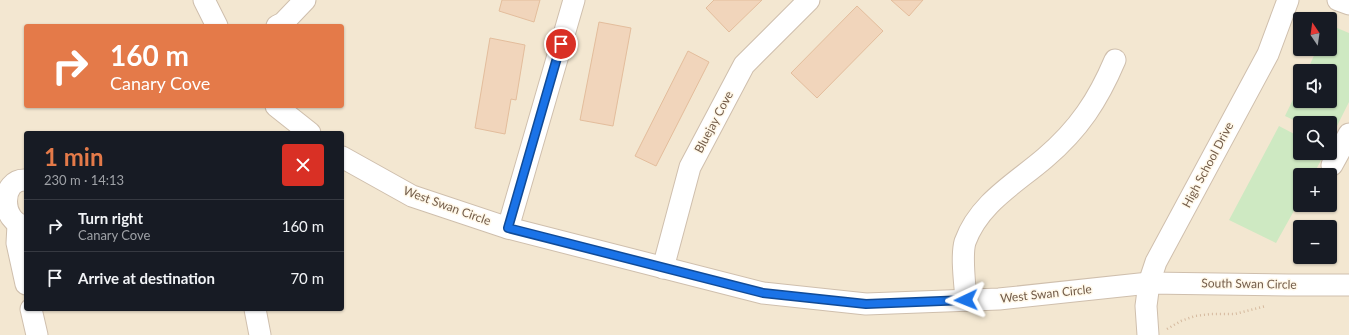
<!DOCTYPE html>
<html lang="en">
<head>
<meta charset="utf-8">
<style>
	:root { --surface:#171b24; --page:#20242c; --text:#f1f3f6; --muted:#9ea1a6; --line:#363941; --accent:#e47a49 }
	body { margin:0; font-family:Lato,sans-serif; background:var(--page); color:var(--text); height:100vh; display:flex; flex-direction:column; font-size:15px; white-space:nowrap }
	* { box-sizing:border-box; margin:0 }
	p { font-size:13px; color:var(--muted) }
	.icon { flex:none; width:22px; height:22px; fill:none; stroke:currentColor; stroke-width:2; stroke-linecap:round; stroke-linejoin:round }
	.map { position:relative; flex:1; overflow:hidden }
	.details { position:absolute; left:24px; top:131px; width:320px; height:180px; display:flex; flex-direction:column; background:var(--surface); border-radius:4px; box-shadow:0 1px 3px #0004 }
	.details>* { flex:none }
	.banner { position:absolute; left:24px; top:24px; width:320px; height:84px; border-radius:4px; box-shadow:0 1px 3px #0004; background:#e47a49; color:#fff; overflow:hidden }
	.needle { width:26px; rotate:347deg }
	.controls { position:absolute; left:1293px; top:12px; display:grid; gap:8px }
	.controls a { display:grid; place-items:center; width:44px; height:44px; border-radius:4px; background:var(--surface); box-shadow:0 1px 3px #0004; font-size:20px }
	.pin { position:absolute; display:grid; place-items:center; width:34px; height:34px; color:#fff; margin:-17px; border:2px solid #fff; border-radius:50%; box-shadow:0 1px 4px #0007 }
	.me { position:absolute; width:44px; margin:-22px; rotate:268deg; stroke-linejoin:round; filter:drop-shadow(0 0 3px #0008) }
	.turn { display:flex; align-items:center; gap:14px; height:84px; padding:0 20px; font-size:18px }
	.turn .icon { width:52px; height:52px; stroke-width:2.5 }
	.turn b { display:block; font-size:28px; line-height:34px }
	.round { display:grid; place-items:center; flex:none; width:42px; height:42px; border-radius:4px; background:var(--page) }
	.head { display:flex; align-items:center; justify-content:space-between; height:68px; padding:0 20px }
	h1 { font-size:24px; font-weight:700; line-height:30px; color:var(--accent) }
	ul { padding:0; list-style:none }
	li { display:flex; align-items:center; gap:12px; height:52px; padding:0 20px; border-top:1px solid var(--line) }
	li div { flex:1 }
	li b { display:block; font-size:15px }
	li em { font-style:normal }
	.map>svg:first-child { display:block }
</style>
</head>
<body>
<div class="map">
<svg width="1349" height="335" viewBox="0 0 1349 335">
	<rect width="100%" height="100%" fill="#fcf4e3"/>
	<path fill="#f3e7d1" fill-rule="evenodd" d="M0 0H1349V335H0ZM1300 19H1330V49H1300ZM26 26H342V106H26ZM1300 71H1330V101H1300ZM1300 123H1330V153H1300ZM26 133H342V309H26ZM1300 175H1330V205H1300ZM1300 227H1330V257H1300Z"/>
	<g fill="#cee9c2">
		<path d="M1330 25 1349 33V102L1331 138 1330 137V123H1300L1285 116 1300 85V101H1330V71H1307L1317 49H1330Z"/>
		<path d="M1279 126 1300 137V153H1325L1313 175H1300V200L1276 243 1229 220Z"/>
	</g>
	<g fill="#f1d5bb" stroke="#e3bd9c">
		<path d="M502 0H540L534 22 499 11Z"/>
		<path d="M714 0H762L729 32 706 8Z"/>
		<path d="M891 0H923L909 16Z"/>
		<path d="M857 6 883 31 817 98 791 73Z"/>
		<path d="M599 22 631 28 613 126 580 120Z"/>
		<path d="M490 38 525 45 516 100 511 99 505 134 475 128Z"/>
		<path d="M688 51 709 62 656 166 635 156Z"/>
	</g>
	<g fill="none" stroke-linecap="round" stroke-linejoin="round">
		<defs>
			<g id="minor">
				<path d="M204 0 217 26"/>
				<path d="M1338 0 1349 4"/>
				<path d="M277 26 283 23 305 0"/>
				<path d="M276 106 310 133"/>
				<path d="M342 157 412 196 508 228 763 293 866 304 999 299 1149 283 1288 285H1349"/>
				<path d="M1332 165 1349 134"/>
				<path d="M26 180C0 178 0 223 26 226"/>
				<path d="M18 225 17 243 26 284"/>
				<path d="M508 228 574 0"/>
				<path d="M663 268 690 167 744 65 809 0"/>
				<path d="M966 300C965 284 961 257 965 242 979 203 1016 183 1045 158 1079 129 1098 100 1115 60"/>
				<path d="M31 309 37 335"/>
				<path d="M255 309 260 335"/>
				<path d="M1148 335 1146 306 1149 283 1156 262 1268 54 1288 0"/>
			</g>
		</defs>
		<use href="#minor" stroke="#cfbfad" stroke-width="23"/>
		<path stroke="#d5b99e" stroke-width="2.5" stroke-dasharray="1 3" stroke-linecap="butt" d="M1167 329 1181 321 1195 316 1211 314H1235L1266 306"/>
		<use href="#minor" stroke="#fff" stroke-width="21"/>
	</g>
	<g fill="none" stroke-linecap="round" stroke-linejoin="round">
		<defs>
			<path id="route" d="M561 44 508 228 763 293 866 304 966 300"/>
		</defs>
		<use href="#route" stroke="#114b97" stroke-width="10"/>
		<use href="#route" stroke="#1a73e8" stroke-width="7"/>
	</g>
	<g text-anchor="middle" stroke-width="3" stroke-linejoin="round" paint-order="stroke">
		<g font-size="12" fill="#735c49" stroke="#fff8e9">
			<text transform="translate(714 122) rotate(-62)" y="4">Bluejay Cove</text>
			<text transform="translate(1208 165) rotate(-62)" y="4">High School Drive</text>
			<text transform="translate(447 206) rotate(20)" y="4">West Swan Circle</text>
			<text transform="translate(1249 284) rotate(1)" y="4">South Swan Circle</text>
			<text transform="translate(1046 294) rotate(-6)" y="4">West Swan Circle</text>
		</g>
	</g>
</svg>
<div class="controls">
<a><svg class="needle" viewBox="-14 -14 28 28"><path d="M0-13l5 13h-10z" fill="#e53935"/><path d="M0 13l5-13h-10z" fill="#9ea1a6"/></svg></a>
<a><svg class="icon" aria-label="sound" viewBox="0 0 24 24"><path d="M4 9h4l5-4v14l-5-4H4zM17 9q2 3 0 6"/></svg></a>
<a><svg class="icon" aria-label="search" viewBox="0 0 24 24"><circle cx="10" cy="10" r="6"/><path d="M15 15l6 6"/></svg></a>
<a>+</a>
<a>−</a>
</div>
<div class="pin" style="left:561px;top:44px;background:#d93025"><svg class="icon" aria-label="arrive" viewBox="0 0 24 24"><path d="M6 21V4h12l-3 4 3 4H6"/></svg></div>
<svg class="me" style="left:966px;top:300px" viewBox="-20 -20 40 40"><path d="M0-17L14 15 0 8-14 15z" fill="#1a73e8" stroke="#fff" stroke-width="4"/></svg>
<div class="banner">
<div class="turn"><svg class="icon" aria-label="right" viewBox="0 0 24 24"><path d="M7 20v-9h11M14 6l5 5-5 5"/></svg><div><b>160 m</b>Canary Cove</div></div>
</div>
<section class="details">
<div class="head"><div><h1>1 min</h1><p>230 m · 14:13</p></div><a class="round" style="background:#d93025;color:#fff"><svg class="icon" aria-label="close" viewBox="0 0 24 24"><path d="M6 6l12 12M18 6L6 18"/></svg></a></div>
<ul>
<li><svg class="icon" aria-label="right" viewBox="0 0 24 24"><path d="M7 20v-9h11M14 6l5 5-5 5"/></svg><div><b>Turn right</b><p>Canary Cove</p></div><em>160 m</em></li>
<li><svg class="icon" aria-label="arrive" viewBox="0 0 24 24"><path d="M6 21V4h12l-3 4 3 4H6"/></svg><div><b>Arrive at destination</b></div><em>70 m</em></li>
</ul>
</section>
</div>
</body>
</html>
